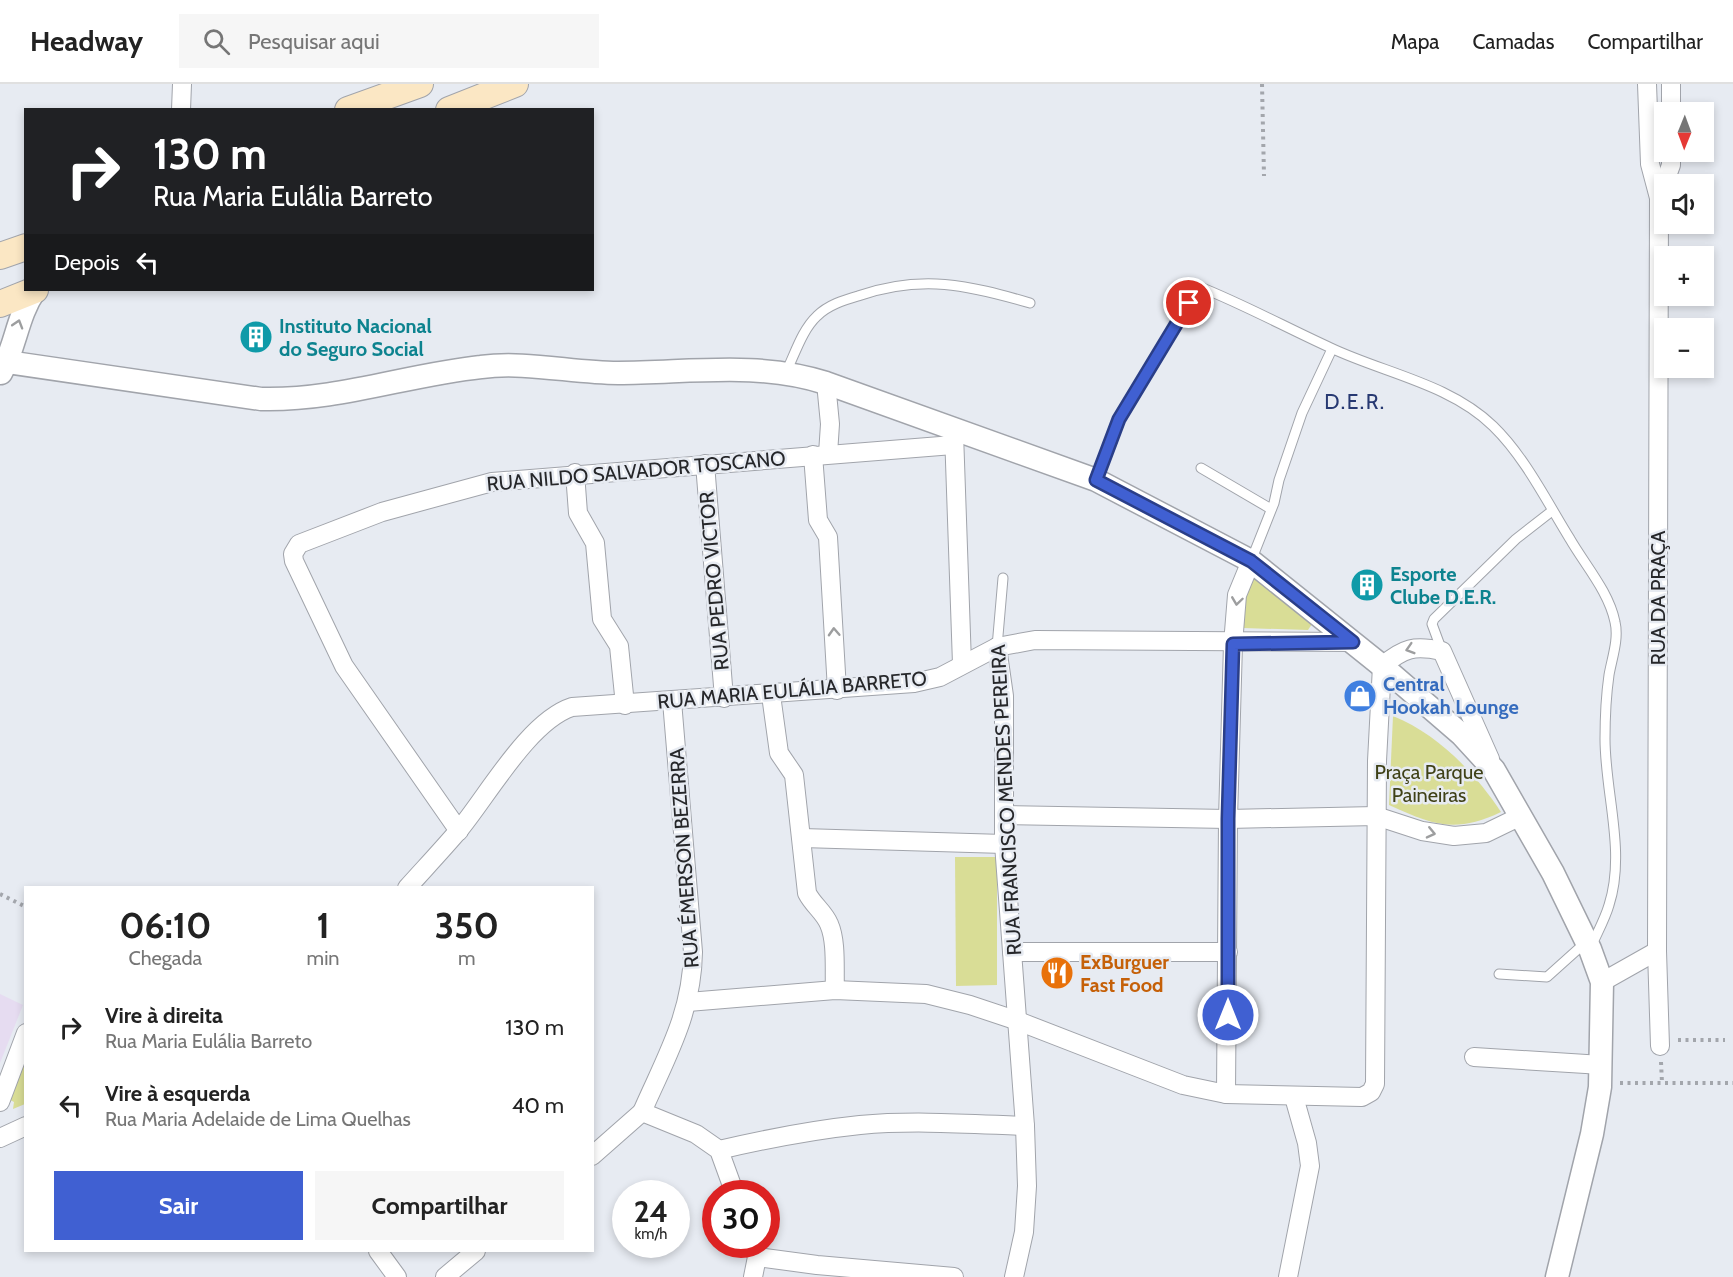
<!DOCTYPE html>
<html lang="pt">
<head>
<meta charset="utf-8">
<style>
	:root { --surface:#fff; --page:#f6f6f6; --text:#222; --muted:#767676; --line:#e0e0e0; --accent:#4060d2 }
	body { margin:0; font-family:Cabin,sans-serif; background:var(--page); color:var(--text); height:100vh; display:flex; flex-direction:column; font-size:22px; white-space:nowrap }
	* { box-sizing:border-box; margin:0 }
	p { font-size:20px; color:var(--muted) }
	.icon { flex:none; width:33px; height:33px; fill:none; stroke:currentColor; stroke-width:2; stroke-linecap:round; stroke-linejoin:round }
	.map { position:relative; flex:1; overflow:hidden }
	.panel { position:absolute; left:24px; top:802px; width:570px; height:366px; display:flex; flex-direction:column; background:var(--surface); border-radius:0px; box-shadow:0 3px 9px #0003 }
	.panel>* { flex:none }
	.hud { position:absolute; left:24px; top:24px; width:570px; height:183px; border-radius:0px; box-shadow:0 3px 9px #0003; background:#202124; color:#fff; overflow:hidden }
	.needle { width:39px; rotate:181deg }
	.controls { position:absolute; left:1654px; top:18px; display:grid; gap:12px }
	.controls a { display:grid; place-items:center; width:60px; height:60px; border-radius:0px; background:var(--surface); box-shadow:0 3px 9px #0003; font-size:30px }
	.speed { position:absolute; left:612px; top:1096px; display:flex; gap:12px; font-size:30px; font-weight:700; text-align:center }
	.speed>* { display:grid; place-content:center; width:78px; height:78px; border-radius:50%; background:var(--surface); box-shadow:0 3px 9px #0003; line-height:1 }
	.speed small { font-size:15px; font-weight:400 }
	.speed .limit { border:9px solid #d22; background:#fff; color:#111 }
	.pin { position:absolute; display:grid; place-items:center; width:51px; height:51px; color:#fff; margin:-26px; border:3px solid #fff; border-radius:50%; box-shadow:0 2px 6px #0007 }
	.me { position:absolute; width:66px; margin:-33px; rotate:0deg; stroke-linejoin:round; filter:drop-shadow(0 0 4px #0008) }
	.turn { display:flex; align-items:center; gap:21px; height:126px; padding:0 30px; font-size:27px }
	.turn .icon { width:78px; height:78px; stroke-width:2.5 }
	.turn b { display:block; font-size:42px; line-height:51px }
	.then { display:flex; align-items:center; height:57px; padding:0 30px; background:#0003; gap:12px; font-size:22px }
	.eta { display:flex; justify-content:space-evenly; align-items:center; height:102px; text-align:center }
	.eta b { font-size:36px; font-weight:800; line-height:42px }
	.cta { display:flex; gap:12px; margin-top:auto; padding:12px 30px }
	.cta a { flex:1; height:69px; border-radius:0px; background:var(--accent); color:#fff; font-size:24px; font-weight:800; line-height:69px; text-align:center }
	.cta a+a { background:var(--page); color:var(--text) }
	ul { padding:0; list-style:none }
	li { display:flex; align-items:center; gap:18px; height:78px; padding:0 30px }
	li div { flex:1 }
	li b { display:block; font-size:22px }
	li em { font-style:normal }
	header { display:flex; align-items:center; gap:36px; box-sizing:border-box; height:84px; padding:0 30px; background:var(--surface); border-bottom:2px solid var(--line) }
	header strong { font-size:28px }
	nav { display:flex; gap:33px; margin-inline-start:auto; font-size:21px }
	.search { width:420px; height:54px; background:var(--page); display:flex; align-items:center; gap:15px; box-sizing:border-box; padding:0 21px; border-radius:0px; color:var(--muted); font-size:22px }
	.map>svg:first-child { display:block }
</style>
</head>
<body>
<header>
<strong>Headway</strong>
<div class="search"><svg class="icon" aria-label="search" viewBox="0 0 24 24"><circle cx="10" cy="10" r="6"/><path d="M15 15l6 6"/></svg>Pesquisar aqui</div>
<nav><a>Mapa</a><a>Camadas</a><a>Compartilhar</a></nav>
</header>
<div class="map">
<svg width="1733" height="1193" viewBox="0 0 1733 1193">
	<rect width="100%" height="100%" fill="#e7ebf2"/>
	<path fill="#e6dcf1" d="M0 910 23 921 0 979Z"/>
	<g fill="#d9dd96">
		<path d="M1251 489 1314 537 1308 546 1243 544 1242 520Z"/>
		<path d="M1393 632C1438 650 1475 689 1501 728 1455 750 1433 741 1389 721Z"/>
		<path d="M955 773H997V901L956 902Z"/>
		<path d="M25 959V1020L13 1025 14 1018 4 1013Z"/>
	</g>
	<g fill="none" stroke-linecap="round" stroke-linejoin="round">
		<defs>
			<g id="service">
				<path d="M786 288C795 270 802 246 817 232 828 221 844 216 858 212 922 190 968 201 1030 219"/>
				<path d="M1201 384 1271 425"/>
				<path d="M1096 396 1119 335 1200 203C1245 221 1287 244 1331 264 1384 289 1450 300 1493 342 1525 373 1547 418 1570 455 1585 481 1609 508 1615 538 1619 555 1612 574 1609 591 1606 612 1605 634 1605 655 1605 709 1626 768 1609 821 1605 835 1597 849 1591 863"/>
				<path d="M1251 477 1274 419 1279 396 1302 329 1332 265"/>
				<path d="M997 563 1003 494"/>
				<path d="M1442 567 1432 540 1434 535 1516 455 1552 427"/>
				<path d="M1499 890 1547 893 1586 858"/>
			</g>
			<g id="minor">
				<path d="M1647 0 1650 80 1659 114"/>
				<path d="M1671 0V28"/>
				<path d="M181 26 182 0"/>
				<path d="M826 299 830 340 828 370"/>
				<path d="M954 349 962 580"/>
				<path d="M813 371 818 436 828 453 837 606"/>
				<path d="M705 380 724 614"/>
				<path d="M575 389 578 429 595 459 602 535 619 562 625 621"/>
				<path d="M997 563 1004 612V760L1025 1042 1027 1102 1024 1148 1014 1193"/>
				<path d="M771 611 779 669 794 691 807 809C813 821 824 828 829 840 837 858 834 887 835 906"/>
				<path d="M1004 731 1228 735 1376 732 1422 747 1454 752 1486 749 1521 732"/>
				<path d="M459 747 344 582 294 477 293 470 299 460 382 428 492 398 953 361"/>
				<path d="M802 754 1004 760"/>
				<path d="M407 804C424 785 442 766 459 746 488 711 529 637 572 623L914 599 940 593 997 563 1035 556 1353 558"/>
				<path d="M1012 868H1228"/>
				<path d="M1602 898 1657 867"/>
				<path d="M688 918 835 906 926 910 970 921 1018 937 1183 1001 1226 1010 1362 1013 1371 1008 1375 1000 1377 677 1382 582C1404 564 1414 561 1442 567L1490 675"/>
				<path d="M1660 962 1657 867 1659 114 1671 81V68"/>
				<path d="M1474 973 1602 981"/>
				<path d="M1226 1010 1228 735 1233 560 1237 511 1251 477"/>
				<path d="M0 1018 26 949"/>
				<path d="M642 1028C666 973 692 930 693 868L672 617"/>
				<path d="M0 1054 26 1042"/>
				<path d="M719 1066C766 1055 812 1046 860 1041 914 1036 971 1040 1025 1042"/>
				<path d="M592 1072 642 1028 696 1050 719 1066 735 1110"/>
				<path d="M753 1163 757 1173 753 1193"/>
				<path d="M378 1167 397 1193"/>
				<path d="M757 1173 817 1181 954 1193"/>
				<path d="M445 1193 476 1167"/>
				<path d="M1288 1193 1310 1082 1307 1059 1294 1013"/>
			</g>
			<g id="tertiary">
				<path d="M0 277 261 315C337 317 406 291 481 283 526 277 573 289 618 289 688 289 758 277 826 299L1096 396 1251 477 1382 582 1462 651 1494 686 1553 789 1590 865 1602 898 1600 1003 1592 1050 1557 1193"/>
				<path d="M1 289C16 262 17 232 35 206"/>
			</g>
			<g id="secondary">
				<path d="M348 26 420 0"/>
				<path d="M449 26 515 0"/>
				<path d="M0 172 26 163"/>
				<path d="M0 220 35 206"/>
			</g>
		</defs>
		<use href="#service" stroke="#a1a4ab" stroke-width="11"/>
		<use href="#minor" stroke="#a1a4ab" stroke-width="20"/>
		<use href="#tertiary" stroke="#a1a4ab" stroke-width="25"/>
		<use href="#secondary" stroke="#a1a4ab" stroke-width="28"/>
		<g stroke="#a3a6ac" stroke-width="4" stroke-dasharray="3 4.5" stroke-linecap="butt">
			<path d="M1262 0 1264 92"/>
			<path d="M0 810 26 823"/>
			<path d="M1678 956H1725"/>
			<path d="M1661 978 1662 999"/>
			<path d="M1620 999H1733"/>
		</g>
		<use href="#service" stroke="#fff" stroke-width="9"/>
		<use href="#minor" stroke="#fff" stroke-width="18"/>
		<use href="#tertiary" stroke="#fff" stroke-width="22"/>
		<use href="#secondary" stroke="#fbe7c4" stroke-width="26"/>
	</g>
	<defs><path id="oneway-chevron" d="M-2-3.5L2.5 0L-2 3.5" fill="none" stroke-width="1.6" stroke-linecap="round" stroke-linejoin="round" transform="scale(1.5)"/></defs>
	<g stroke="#9d9e9f">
		<use href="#oneway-chevron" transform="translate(18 240) rotate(-73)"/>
		<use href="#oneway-chevron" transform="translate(1237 517) rotate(98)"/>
		<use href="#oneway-chevron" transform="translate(834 548) rotate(-93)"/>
		<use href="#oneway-chevron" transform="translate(1410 565) rotate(163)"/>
		<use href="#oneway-chevron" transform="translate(1431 749) rotate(13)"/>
	</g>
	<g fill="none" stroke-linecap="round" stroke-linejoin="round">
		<defs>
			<path id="route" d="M1189 219 1119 335 1096 396 1251 477 1353 558 1233 560 1228 735V931"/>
		</defs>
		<use href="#route" stroke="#2a3e88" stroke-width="15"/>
		<use href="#route" stroke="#4060d2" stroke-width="10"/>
	</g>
	<defs>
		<symbol id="building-disc" viewBox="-11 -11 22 22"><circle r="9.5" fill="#0f9aa8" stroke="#e7ebf2"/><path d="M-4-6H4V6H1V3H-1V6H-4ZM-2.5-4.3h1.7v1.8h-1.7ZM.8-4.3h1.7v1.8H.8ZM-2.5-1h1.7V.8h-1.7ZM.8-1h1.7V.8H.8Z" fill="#fff"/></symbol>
		<symbol id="shop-disc" viewBox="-11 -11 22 22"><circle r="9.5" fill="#3f7fe0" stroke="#e7ebf2"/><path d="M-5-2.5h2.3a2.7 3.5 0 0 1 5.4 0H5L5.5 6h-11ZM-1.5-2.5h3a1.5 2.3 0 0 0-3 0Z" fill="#fff"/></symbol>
		<symbol id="restaurant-disc" viewBox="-11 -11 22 22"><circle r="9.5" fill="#e8710a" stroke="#e7ebf2"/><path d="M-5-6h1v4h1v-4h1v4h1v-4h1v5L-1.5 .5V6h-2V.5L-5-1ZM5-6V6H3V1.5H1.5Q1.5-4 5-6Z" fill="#fff"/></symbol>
	</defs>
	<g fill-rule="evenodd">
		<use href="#building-disc" x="237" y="234" width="38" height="38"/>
		<use href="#building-disc" x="1348" y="482" width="38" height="38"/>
		<use href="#shop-disc" x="1341" y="593" width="38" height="38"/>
		<use href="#restaurant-disc" x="1038" y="870" width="38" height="38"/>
	</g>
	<g text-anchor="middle" stroke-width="5" stroke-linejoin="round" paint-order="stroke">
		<g font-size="20" font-weight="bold" fill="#0d838f" stroke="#e7ebf2" text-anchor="start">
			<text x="279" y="249">Instituto Nacional<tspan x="279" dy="23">do Seguro Social</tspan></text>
			<text x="1390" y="497">Esporte<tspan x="1390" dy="23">Clube D.E.R.</tspan></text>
		</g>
		<g font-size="20" fill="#26272a" stroke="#e7ebf2">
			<text transform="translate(636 387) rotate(-5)" y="7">RUA NILDO SALVADOR TOSCANO</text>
			<text transform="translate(714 497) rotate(-95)" y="7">RUA PEDRO VICTOR</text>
			<text transform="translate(1658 514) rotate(-90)" y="7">RUA DA PRAÇA</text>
			<text transform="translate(792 606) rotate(-5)" y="7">RUA MARIA EULÁLIA BARRETO</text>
			<text transform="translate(1006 716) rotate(-93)" y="7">RUA FRANCISCO MENDES PEREIRA</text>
			<text transform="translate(684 774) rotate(-94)" y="7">RUA ÉMERSON BEZERRA</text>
		</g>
		<g font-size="20" font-weight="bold" fill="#366cbe" stroke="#e7ebf2" text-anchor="start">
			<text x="1383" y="607">Central<tspan x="1383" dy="23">Hookah Lounge</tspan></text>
		</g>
		<g font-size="20" fill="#3f4117" stroke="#e7ebf2">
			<text x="1429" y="695">Praça Parque<tspan x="1429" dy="23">Paineiras</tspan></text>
		</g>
		<g font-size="20" font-weight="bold" fill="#c56008" stroke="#e7ebf2" text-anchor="start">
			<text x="1080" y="885">ExBurguer<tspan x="1080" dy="23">Fast Food</tspan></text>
		</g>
		<g font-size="21" letter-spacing="1.5" fill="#273972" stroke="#e7ebf2">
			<text x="1355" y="325">D.E.R.</text>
		</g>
	</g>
</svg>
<div class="controls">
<a><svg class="needle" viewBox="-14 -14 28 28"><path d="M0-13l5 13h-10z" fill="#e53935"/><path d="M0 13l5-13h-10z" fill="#767676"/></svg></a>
<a><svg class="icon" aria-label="sound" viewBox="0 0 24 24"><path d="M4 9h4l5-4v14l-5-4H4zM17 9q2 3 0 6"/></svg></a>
<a>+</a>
<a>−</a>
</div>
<div class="speed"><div>24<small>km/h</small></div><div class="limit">30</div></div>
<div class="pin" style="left:1189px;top:219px;background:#d93025"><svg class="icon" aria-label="arrive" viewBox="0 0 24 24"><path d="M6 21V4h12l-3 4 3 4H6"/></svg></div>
<svg class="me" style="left:1228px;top:931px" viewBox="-20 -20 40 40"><circle r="17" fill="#4060d2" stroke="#fff" stroke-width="3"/><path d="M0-11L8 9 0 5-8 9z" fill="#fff"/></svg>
<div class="hud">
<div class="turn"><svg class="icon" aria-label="right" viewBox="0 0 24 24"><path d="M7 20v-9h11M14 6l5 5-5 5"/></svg><div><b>130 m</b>Rua Maria Eulália Barreto</div></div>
<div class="then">Depois<svg class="icon" aria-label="left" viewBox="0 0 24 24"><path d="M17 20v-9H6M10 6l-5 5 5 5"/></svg></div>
</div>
<section class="panel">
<div class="eta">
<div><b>06:10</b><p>Chegada</p></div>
<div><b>1</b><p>min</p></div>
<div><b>350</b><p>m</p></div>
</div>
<ul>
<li><svg class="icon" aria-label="right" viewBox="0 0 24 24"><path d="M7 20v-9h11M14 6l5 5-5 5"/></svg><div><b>Vire à direita</b><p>Rua Maria Eulália Barreto</p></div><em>130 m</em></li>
<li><svg class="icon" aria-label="left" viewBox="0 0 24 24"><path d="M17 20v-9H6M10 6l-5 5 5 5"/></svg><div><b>Vire à esquerda</b><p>Rua Maria Adelaide de Lima Quelhas</p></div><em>40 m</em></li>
</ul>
<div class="cta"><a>Sair</a><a>Compartilhar</a></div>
</section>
</div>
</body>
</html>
